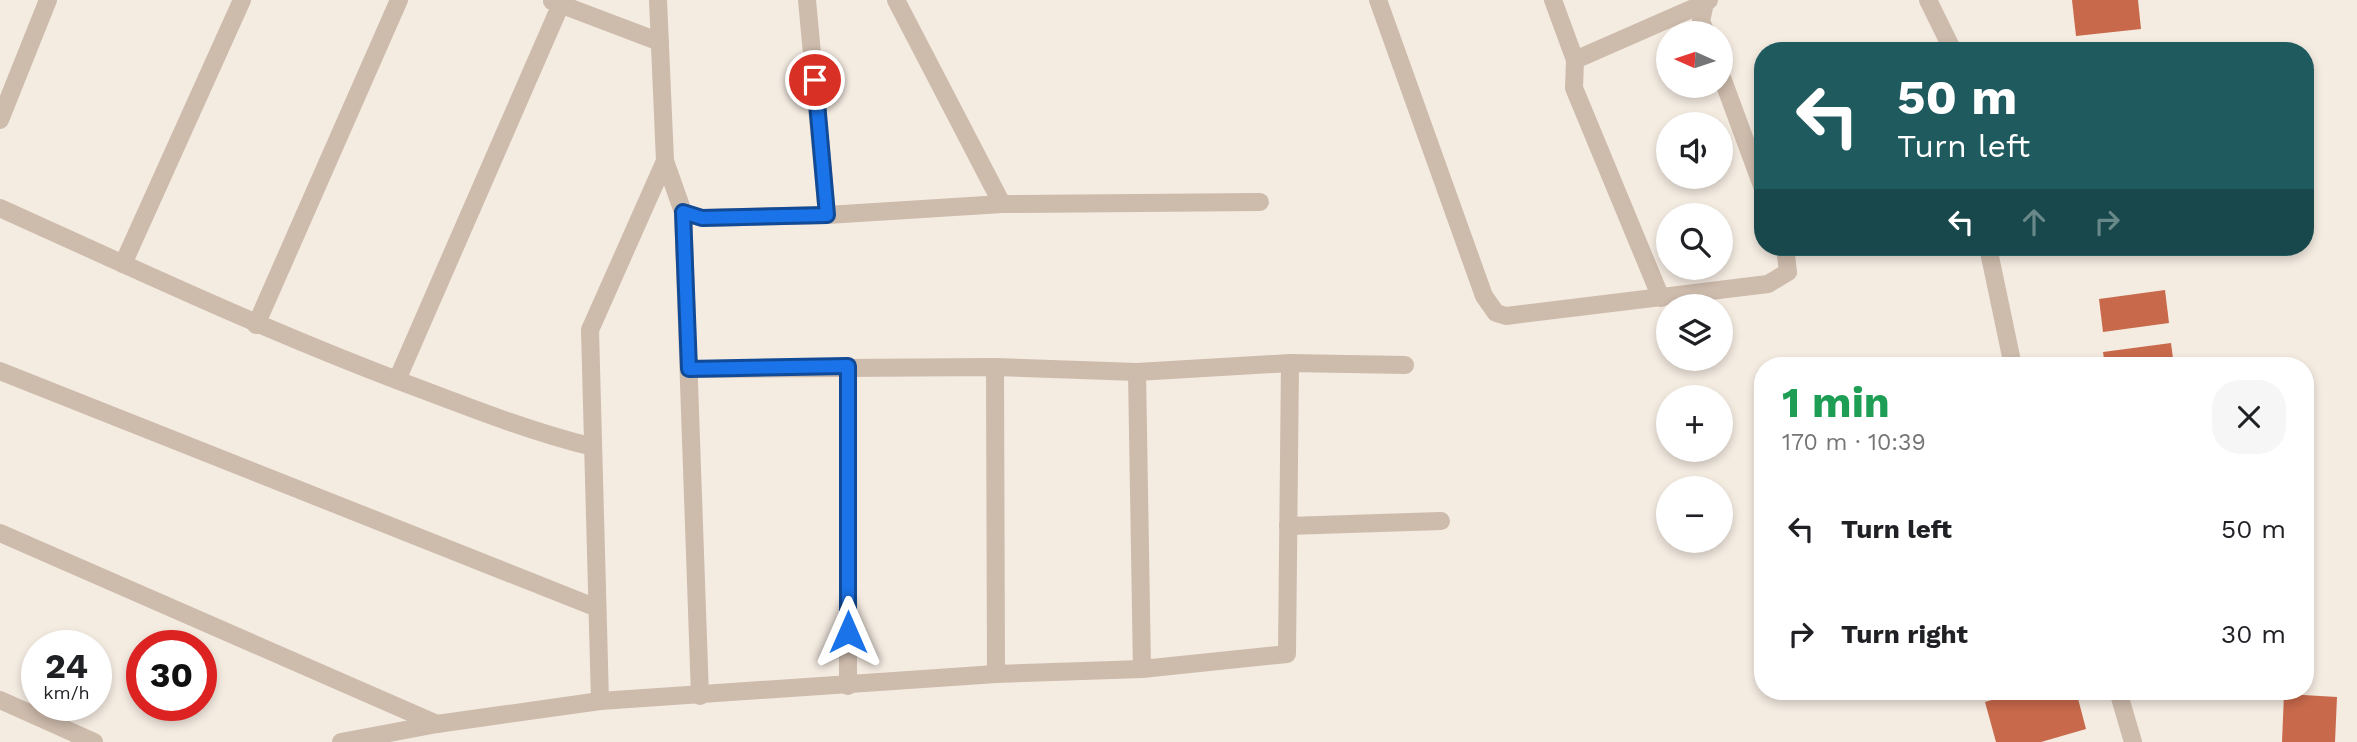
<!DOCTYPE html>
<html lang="en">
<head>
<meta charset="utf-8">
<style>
	:root { --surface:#fff; --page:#f6f6f6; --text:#202124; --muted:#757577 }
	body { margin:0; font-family:"Work Sans",sans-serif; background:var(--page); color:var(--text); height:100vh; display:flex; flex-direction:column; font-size:26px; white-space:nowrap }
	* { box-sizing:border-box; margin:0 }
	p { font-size:23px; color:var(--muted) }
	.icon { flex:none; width:38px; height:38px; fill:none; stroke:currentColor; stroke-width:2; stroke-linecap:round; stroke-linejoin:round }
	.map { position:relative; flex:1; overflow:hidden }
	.details { position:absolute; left:1754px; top:357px; width:560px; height:343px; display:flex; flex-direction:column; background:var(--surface); border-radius:28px; box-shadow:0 4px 10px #0003 }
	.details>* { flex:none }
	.hud { position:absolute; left:1754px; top:42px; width:560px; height:214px; border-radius:28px; box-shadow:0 4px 10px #0003; background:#1f5a5e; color:#fff; overflow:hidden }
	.needle { width:46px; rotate:273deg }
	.buttons { position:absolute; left:1656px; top:21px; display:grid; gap:14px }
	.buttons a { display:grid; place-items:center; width:77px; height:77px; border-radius:50%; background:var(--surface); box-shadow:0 4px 10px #0003; font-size:35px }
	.speed { position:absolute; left:21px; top:630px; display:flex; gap:14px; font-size:35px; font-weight:700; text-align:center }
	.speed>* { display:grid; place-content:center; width:91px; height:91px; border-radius:50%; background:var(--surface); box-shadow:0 4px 10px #0003; line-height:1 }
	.speed small { font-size:18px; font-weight:400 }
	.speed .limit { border:10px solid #d22; background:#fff; color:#111 }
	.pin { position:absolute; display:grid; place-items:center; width:60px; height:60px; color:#fff; margin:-30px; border:4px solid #fff; border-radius:50%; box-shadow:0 2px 7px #0007 }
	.me { position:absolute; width:77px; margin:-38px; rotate:0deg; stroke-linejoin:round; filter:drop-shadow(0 0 5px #0008) }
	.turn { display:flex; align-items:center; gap:24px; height:147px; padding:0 28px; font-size:32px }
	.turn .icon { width:91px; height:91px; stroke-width:2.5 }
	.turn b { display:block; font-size:49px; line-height:60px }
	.lanes { display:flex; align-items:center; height:66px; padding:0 28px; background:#0003; justify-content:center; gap:35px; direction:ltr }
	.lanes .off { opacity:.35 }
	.round { display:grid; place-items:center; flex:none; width:74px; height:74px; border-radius:28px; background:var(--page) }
	.summary { display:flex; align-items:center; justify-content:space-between; height:119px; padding:0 28px }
	h1 { font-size:42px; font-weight:700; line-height:52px; color:#1e9e55 }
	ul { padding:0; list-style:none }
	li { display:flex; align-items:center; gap:21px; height:105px; padding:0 28px }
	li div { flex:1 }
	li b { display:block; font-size:26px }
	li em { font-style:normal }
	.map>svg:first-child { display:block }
</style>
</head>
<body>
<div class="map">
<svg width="2357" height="742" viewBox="0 0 2357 742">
	<rect width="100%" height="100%" fill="#f4ebe1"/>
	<g fill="#c8694b">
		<path d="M2072 0H2138L2141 29 2076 36Z"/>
		<path d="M2165 290 2169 323 2103 332 2099 299Z"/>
		<path d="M2171 343 2174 366H2105L2103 352Z"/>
		<path d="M2305 577H2307L2311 618H2305Z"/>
		<path d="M2309 638 2314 669 2305 671V639Z"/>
		<path d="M2022 691H2076L2086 729 2041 742H1996L1985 702Z"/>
		<path d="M2284 694 2337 697 2335 742H2282Z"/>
	</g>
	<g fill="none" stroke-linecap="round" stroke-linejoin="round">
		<g stroke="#cdbbac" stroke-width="18">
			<path d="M658 0 665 161 683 212 702 218 827 215 1002 204 1260 202"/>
			<path d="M807 0 827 215"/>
			<path d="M896 0 1002 204"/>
			<path d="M1378 0 1484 296 1496 313 1506 316 1768 284 1788 272 1785 247"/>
			<path d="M1553 0 1575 60"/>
			<path d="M1928 0 1953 51"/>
			<path d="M552 1 660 42"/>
			<path d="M1706 33 1701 21 1705 3 1709 0"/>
			<path d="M1720 72 1762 186"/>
			<path d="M0 120 48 0"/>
			<path d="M0 208C141 272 280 337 426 391 481 412 536 433 593 447"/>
			<path d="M683 212 700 696"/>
			<path d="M1988 247 2013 366"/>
			<path d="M123 264 242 0"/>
			<path d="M1661 298 1574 88 1575 60 1705 3 1704 0"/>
			<path d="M256 325 399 0"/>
			<path d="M848 366V686"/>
			<path d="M995 367 996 674"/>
			<path d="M689 369 995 367 1137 372 1290 363 1405 365"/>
			<path d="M0 371 597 608"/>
			<path d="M1137 372 1142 669"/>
			<path d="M397 380 561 4"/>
			<path d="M1288 526 1441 521"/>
			<path d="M0 533 437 724"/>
			<path d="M2118 691 2133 742"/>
			<path d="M0 700 94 742"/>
			<path d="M600 701 590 330 665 161"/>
			<path d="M341 742 437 724 600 701 996 674 1142 669 1287 654 1290 363"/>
		</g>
	</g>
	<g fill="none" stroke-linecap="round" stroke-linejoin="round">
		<defs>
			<path id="route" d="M815 80 827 215 702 218 683 212 689 369 848 366V632"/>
		</defs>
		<use href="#route" stroke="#114b97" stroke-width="18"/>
		<use href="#route" stroke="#1a73e8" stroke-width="12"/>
	</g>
</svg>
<div class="buttons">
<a><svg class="needle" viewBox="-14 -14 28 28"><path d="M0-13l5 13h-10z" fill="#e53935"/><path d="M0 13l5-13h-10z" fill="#757577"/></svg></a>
<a><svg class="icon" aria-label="sound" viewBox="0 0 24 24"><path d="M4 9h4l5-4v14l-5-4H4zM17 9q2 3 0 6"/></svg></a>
<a><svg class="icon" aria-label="search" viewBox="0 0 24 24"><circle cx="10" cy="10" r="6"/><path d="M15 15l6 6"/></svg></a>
<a><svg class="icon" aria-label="layers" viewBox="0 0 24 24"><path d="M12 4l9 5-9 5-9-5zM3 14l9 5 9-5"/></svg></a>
<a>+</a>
<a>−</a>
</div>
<div class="speed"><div>24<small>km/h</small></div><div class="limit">30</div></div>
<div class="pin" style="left:815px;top:80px;background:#d93025"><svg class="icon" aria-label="arrive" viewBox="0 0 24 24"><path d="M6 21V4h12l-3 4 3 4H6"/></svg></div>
<svg class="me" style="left:848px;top:632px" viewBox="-20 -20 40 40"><path d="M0-17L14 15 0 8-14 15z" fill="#1a73e8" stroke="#fff" stroke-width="4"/></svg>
<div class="hud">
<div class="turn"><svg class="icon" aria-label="left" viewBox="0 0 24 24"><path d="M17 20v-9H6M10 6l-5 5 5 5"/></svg><div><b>50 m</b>Turn left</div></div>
<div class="lanes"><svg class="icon" aria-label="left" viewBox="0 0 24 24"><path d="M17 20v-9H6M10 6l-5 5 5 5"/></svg><svg class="icon off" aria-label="ahead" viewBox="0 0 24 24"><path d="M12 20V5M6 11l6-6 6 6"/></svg><svg class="icon off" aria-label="right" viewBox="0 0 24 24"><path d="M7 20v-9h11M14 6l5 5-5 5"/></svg></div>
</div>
<section class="details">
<div class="summary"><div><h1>1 min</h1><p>170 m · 10:39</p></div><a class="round"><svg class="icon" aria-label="close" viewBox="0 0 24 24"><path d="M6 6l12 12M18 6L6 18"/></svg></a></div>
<ul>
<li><svg class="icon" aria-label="left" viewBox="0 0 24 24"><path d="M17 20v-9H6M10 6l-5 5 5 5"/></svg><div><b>Turn left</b></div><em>50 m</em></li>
<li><svg class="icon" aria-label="right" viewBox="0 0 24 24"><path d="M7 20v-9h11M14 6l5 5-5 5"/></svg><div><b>Turn right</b></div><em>30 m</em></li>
</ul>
</section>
</div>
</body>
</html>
